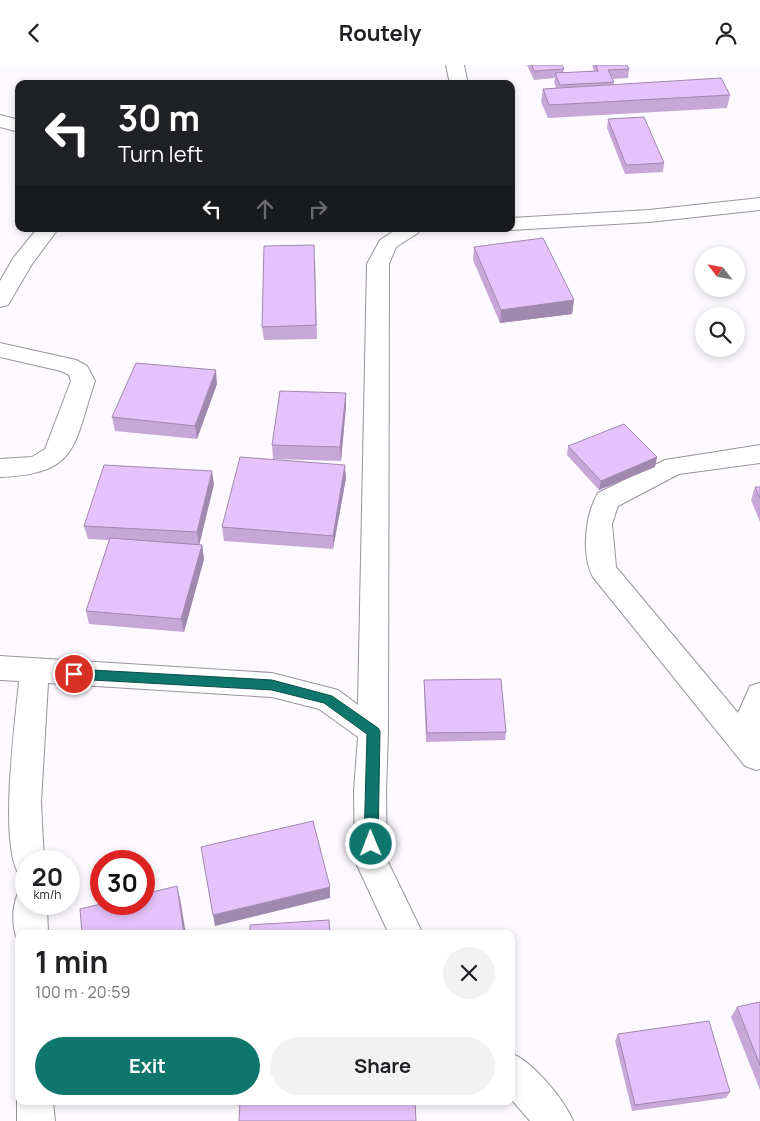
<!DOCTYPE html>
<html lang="en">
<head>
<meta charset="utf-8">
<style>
	:root { --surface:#fff; --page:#f2f2f2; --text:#202124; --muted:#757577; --accent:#0f766e }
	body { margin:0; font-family:Manrope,sans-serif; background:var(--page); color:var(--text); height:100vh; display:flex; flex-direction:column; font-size:19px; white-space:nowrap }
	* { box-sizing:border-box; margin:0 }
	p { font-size:16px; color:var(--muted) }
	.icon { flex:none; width:28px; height:28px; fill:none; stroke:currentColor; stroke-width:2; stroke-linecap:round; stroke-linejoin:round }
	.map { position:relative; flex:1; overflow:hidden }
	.drawer { position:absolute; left:15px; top:865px; width:500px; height:175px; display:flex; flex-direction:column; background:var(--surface); border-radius:10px; box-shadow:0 2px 8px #0003 }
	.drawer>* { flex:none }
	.banner { position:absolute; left:15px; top:15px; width:500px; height:152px; border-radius:10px; box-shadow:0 2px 8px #0003; background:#202124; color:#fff; overflow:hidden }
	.needle { width:32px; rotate:302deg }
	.fabs { position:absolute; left:695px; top:182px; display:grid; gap:10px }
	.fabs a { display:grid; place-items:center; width:50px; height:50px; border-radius:50%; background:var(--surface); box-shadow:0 2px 8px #0003; font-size:25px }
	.speed { position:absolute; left:15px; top:785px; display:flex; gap:10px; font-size:25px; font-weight:700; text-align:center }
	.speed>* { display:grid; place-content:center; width:65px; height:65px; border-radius:50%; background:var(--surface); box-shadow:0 2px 8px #0003; line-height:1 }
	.speed small { font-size:12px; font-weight:400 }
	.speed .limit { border:8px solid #d22; background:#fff; color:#111 }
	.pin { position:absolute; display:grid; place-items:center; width:42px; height:42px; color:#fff; margin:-21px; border:2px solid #fff; border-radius:50%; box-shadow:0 1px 5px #0007 }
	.me { position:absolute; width:55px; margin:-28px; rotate:359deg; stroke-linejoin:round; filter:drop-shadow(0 0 4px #0008) }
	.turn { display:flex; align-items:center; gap:18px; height:105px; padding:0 20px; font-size:22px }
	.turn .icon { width:65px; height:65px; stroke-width:2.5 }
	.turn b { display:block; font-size:35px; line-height:42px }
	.lanes { display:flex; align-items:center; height:48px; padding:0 20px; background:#0003; justify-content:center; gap:25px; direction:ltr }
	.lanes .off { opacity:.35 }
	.round { display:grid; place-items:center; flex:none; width:52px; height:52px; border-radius:26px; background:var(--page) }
	.summary { display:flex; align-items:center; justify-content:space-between; height:85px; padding:0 20px }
	h1 { font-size:30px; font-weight:700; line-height:38px }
	.primary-button { display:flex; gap:10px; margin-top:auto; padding:10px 20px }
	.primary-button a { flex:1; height:58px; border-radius:30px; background:var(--accent); color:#fff; font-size:20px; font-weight:700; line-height:58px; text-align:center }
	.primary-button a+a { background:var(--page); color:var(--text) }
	header { display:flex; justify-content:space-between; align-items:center; height:65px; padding:0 20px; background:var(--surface); font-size:22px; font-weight:700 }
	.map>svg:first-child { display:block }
</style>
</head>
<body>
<header><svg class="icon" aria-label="back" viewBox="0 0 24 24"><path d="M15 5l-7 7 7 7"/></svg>Routely<svg class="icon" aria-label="person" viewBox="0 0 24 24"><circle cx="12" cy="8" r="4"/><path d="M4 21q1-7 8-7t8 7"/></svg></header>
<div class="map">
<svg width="760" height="1056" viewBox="0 0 760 1056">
	<rect width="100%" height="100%" fill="#fdfaff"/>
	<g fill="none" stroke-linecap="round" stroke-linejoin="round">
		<defs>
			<g id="street">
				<path d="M446 0H464L468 19H450Z"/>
				<path d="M0 50 19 55V67L0 62Z"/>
				<path d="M760 133V145L649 157 511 165 505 164H511V153L649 145Z"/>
				<path d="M37 164H58L32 199 8 240 0 242V216L14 192Z"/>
				<path d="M397 164H421L418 168 396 182 389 199 388 667 386 726 387 795 423 869H389L355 796 354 726 358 672 319 644 272 632 48 618 41 737 44 796H26V810L17 806C0 769 15 660 19 616L0 615V591L272 608 338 625 358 640 367 199 380 175Z"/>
				<path d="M0 278 76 295 87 301 95 316C73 381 79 409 0 412V394L32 392 45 384 71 316 69 310 61 306 0 292Z"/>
				<path d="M760 380V398L679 409 618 441 612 459 616 502 738 648 750 621 760 618V704L756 705 745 701 593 512C581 490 585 450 598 428L665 395Z"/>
				<path d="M26 825V839H47L48 869H19V880C12 864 11 844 18 828Z"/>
				<path d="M511 988C533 997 564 1034 573 1056H530L511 1034Z"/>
				<path d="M19 1031V1036H53L55 1056H17V1036Z"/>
			</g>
		</defs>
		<use href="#street" stroke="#98949b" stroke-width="2"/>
		<use href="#street" fill="#fff" fill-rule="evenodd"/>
	</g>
	<g fill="#c6a7d7">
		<path d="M527 0H562L564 4 563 8 594 6 592 0H627L629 4 628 13 612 14 614 17 613 20 730 30 727 43 548 53 541 37 543 24 556 23 554 17 555 13 534 15Z"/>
		<path d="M608 54 664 98 663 107 625 109 607 63Z"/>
		<path d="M474 182 574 235 572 249 500 258 473 195Z"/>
		<path d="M315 193 317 274 264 275 262 262Z"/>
		<path d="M217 319 197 374 115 366 112 352Z"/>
		<path d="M346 328V341L341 396 273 394 272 380Z"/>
		<path d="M568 381 657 392 655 402 599 425 567 390Z"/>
		<path d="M346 413 333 484 224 476 222 462Z"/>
		<path d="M214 419 199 480H202L204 494 184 567 89 559 86 546 109 475 88 474 84 461Z"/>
		<path d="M755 422H760V457L751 435Z"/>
		<path d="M424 615 506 667 505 675 426 677 424 624Z"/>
		<path d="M760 937V1025L731 952 737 942Z"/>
		<path d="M618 969 730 1027 726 1033 632 1046 615 976Z"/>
	</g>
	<g fill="#a188af">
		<path d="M574 235 572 249 500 258 501 245Z"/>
		<path d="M216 305 217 319 197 374 195 361Z"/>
		<path d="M346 328V341L341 396 340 382Z"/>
		<path d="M657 392 655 402 599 425 601 416Z"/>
		<path d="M345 400 346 413 333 484V471Z"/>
		<path d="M212 406 214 419 199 481 197 467Z"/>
		<path d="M202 480 204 494 184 567 181 554Z"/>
		<path d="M177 821 180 833 186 869H184Z"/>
		<path d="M330 822V833L215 861 213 850Z"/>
	</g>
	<g fill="#e6c2fa" stroke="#a188af">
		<path d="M532 0H562L564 4 534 6Z"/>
		<path d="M596 0H627L629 4 608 5 614 17 560 20 555 8 598 6Z"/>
		<path d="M721 13 730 30 549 40 543 24Z"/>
		<path d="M644 52 664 98 626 100 608 54Z"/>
		<path d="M543 173 574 235 501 245 474 182Z"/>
		<path d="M314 180 316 260 262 262 264 181Z"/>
		<path d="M136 298 216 305 195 361 112 352Z"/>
		<path d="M280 326 346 328 340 382 272 380Z"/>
		<path d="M624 359 657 392 601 416 568 381Z"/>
		<path d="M240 392 345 400 333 471 222 462Z"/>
		<path d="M104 400 212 406 197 467 84 461Z"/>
		<path d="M755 422H760V433Z"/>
		<path d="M110 473 202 480 181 554 86 546Z"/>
		<path d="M501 614 506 667 427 668 424 615Z"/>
		<path d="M313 756 330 822 213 850 201 782Z"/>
		<path d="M177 821 184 869H82L80 844 101 839H144V829Z"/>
		<path d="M329 855 330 869H250V860Z"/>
		<path d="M760 937V1000L737 942Z"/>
		<path d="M709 956 730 1027 635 1040 618 969Z"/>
		<path d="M240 1036H415L416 1056H239Z"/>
	</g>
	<path fill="#0f766e" stroke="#0a4d48" d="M74 604 272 615 332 631 378 663 380 666 378 779 376 783H366L364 779 367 669 324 638 272 625 74 614 68 609Z"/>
</svg>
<div class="fabs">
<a><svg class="needle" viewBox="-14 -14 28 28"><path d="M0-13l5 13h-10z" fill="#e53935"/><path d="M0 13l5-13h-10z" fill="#757577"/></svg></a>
<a><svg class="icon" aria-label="search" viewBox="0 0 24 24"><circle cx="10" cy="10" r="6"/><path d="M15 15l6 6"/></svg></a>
</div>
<div class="speed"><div>20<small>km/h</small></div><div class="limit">30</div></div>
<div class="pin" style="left:74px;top:609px;background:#d93025"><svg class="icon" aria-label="arrive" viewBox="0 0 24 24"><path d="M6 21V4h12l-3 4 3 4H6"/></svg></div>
<svg class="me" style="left:371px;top:779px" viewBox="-20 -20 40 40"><circle r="17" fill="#0f766e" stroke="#fff" stroke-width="3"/><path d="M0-11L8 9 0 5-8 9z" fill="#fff"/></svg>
<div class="banner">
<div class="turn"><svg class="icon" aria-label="left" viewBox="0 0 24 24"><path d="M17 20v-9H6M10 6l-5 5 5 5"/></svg><div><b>30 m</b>Turn left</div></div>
<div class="lanes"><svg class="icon" aria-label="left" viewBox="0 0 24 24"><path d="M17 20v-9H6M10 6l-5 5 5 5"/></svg><svg class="icon off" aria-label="ahead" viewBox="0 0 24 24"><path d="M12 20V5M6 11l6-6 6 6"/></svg><svg class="icon off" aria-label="right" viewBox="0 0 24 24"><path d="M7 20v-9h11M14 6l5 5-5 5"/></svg></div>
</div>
<section class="drawer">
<div class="summary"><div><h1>1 min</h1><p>100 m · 20:59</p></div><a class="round"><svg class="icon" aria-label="close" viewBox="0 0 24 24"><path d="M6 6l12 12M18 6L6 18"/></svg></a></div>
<div class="primary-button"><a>Exit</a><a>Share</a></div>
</section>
</div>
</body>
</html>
